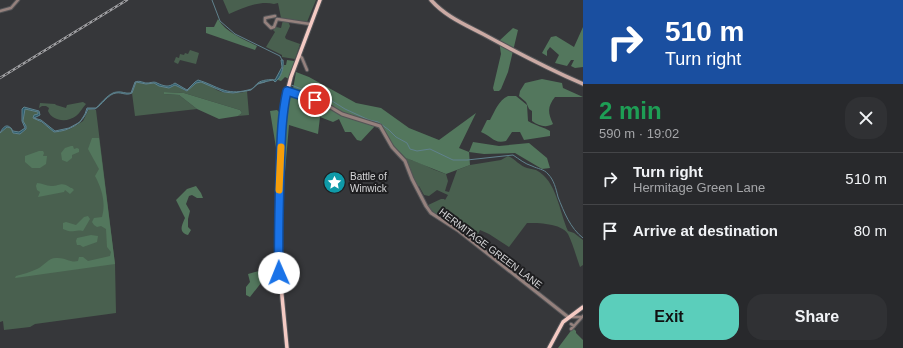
<!DOCTYPE html>
<html lang="en">
<head>
<meta charset="utf-8">
<style>
	:root { --surface:#28292c; --page:#303134; --text:#f1f3f6; --muted:#a5a6a9; --line:#444548; --accent:#5bcebb }
	body { margin:0; font-family:Helvetica,sans-serif; background:var(--page); color:var(--text); height:100vh; display:flex; flex-direction:column; font-size:15px; white-space:nowrap }
	* { box-sizing:border-box; margin:0 }
	p { font-size:13px; color:var(--muted) }
	.icon { flex:none; width:22px; height:22px; fill:none; stroke:currentColor; stroke-width:2; stroke-linecap:round; stroke-linejoin:round }
	.map { position:relative; flex:1; overflow:hidden }
	.side { display:flex; flex-direction:column; background:var(--surface); width:320px }
	.side>* { flex:none }
	.banner { background:#1a4fa0; color:#fff; overflow:hidden }
	.pin { position:absolute; display:grid; place-items:center; width:34px; height:34px; color:#fff; margin:-17px; border:2px solid #fff; border-radius:50%; box-shadow:0 1px 4px #0007 }
	.me { position:absolute; width:44px; margin:-22px; rotate:359deg; stroke-linejoin:round; filter:drop-shadow(0 0 3px #0008) }
	.turn { display:flex; align-items:center; gap:14px; height:84px; padding:0 16px; font-size:18px }
	.turn .icon { width:52px; height:52px; stroke-width:2.5 }
	.turn b { display:block; font-size:28px; line-height:34px }
	.round { display:grid; place-items:center; flex:none; width:42px; height:42px; border-radius:16px; background:var(--page) }
	.head { display:flex; align-items:center; justify-content:space-between; height:68px; padding:0 16px }
	h1 { font-size:24px; font-weight:600; line-height:30px; color:#1e9e55 }
	.action { display:flex; gap:8px; margin-top:auto; padding:8px 16px }
	.action a { flex:1; height:46px; border-radius:16px; background:var(--accent); color:#111; font-size:16px; font-weight:600; line-height:46px; text-align:center }
	.action a+a { background:var(--page); color:var(--text) }
	ul { padding:0; list-style:none }
	li { display:flex; align-items:center; gap:12px; height:52px; padding:0 16px; border-top:1px solid var(--line) }
	li div { flex:1 }
	li b { display:block; font-size:15px }
	li em { font-style:normal }
	main { display:flex; flex:1; min-height:0 }
	.map>svg:first-child { display:block }
</style>
</head>
<body>
<main>
<div class="map">
<svg width="583" height="348" viewBox="0 0 583 348">
	<rect width="100%" height="100%" fill="#36373a"/>
	<g fill="#49604f">
		<path d="M223 0H316L307 22 281 18 278 3 274 4C260 0 242 8 229 14Z"/>
		<path d="M283 20 288 21 290 26 285 37 286 39 300 44 295 59 282 57V55L266 47 275 32 273 30 276 27 281 28Z"/>
		<path d="M190 50 199 53 196 64 180 60 178 64 174 62 176 57 179 58 180 54 184 55 185 53 188 54Z"/>
		<path d="M136 82 146 84 154 83 169 88 175 85 186 91C191 89 193 83 198 82 205 81 213 88 219 91 227 94 239 94 247 91L249 115 238 116 242 113 240 110 184 93 164 92V94L179 95 197 109 135 116 132 93Z"/>
		<path d="M83 102 86 104C82 108 80 113 76 116 67 123 52 121 48 111L49 108 46 106H42L39 108 40 103 55 104 56 105 66 108 67 105Z"/>
		<path d="M25 109 38 112V114L33 117 56 132 70 129 83 121 89 109 96 110 115 264 116 313 35 324 30 327 4 330 3 321 0 322V133L7 127 11 128 13 133 20 134 26 129 23 121Z"/>
		<path d="M402 154C408 160 415 161 422 164 430 168 437 171 446 174L448 181 445 191 449 192 457 170 470 165 501 160 508 156C515 159 520 166 527 168 530 169 533 169 536 170 557 181 559 211 568 231L574 233 583 240V265L580 267C576 256 573 244 568 234 561 223 538 223 527 223L509 247 489 234 480 230 474 242 451 224 435 215 426 206 441 199H444L445 200 448 195 437 190 429 196 424 195 419 186H416Z"/>
	</g>
	<g fill="#53775d">
		<path d="M218 19C226 33 244 39 257 46L255 50 206 33V27H214Z"/>
		<path d="M583 27V67L575 68 571 66 574 60H571L567 66 555 63 559 55 550 47 547 51V56L542 53 551 37 556 36 574 47Z"/>
		<path d="M513 28 518 30 508 72 501 89 499 91H494L493 88 501 54 499 41Z"/>
		<path d="M287 60 294 61V64L289 79 285 77 281 81 278 80 284 65H286Z"/>
		<path d="M296 72 309 77 356 103 381 108 409 128 439 140 476 113 459 148 469 152 473 142 499 146 529 143 547 158 550 168 542 169 515 153 484 154 469 152 470 165 446 174 406 158 389 142 386 134 375 126 361 141 357 140 351 132H345L339 119 333 122 320 117 318 134 289 125 285 172 284 118 288 98 292 95Z"/>
		<path d="M542 79 562 83 563 88 583 97H555C547 107 548 113 553 124 546 128 539 126 532 121V111L529 109 526 102 519 96 520 91 525 83Z"/>
		<path d="M164 92 184 93 240 110 242 113 238 116 219 119 197 109 179 95 164 94Z"/>
		<path d="M508 96H516L527 105 528 121C536 126 544 127 550 131V136L524 140 520 132H512L506 141C493 144 492 136 481 132L487 120H490C495 111 498 101 508 96Z"/>
		<path d="M277 110 281 114 278 171H277V154L270 111Z"/>
		<path d="M92 138H99L115 264 15 278 16 276C23 274 31 272 37 269 44 266 48 258 56 258 64 257 71 263 78 261L79 257H83L88 261 110 256 111 252 107 247 106 229 101 226 97 227 94 225 92 222 94 218 102 217C106 203 102 189 95 176L99 169 88 149Z"/>
		<path d="M71 146H73L74 149 77 148 79 149V152L72 155V158L67 162 62 160 61 153 65 148Z"/>
		<path d="M39 151H43L44 153 43 156H47L46 164 40 168H32L25 162V156Z"/>
		<path d="M37 183C42 183 46 186 51 186 61 186 61 181 71 188H72L74 190 70 194 65 190 64 192 38 197 40 192 37 190 36 186Z"/>
		<path d="M196 186 201 193 203 198H197L192 195 189 196 186 204 190 211 188 219V227L191 230 188 235C178 232 182 225 185 218L176 200 187 189Z"/>
		<path d="M88 216 90 219 83 231C74 229 73 234 63 229V223L66 222 76 225 84 217Z"/>
		<path d="M91 235 98 236 97 242 83 247 80 245H77L76 241 77 238Z"/>
		<path d="M259 271 261 283 250 297 246 295V287L250 282 248 274Z"/>
		<path d="M573 328 576 331V333L583 340V348H558Z"/>
	</g>
	<path fill="#2d5d6d" stroke="#60828d" d="M281 60H283C284 68 281 78 275 82L273 80 259 83 251 90 246 91 233 93 224 92 201 82 196 83 187 91 175 85 169 88 159 86 154 83 146 84 136 82 132 93C126 96 122 92 116 93 108 94 102 105 95 109H88C83 124 69 131 54 132L42 122 33 118 34 115 38 114V112L25 109 23 121 26 126V129L20 134 13 133 11 128 7 127 0 133C4 125 8 123 13 131L19 132 25 128 22 121V109L24 107 39 111 40 115 34 118 41 120 55 131 69 128 80 122 85 114 87 108H96C102 102 110 92 117 92 122 91 125 94 131 93L135 82C140 80 143 83 147 83 151 83 154 81 157 83 164 86 168 88 175 83L187 90 195 82 198 80C218 86 225 96 248 90 254 89 254 86 258 83 261 80 271 79 275 80L282 67Z"/>
	<g fill="none" stroke-linecap="round" stroke-linejoin="round">
		<g stroke="#60828d" stroke-width="1">
			<path d="M212 0 220 21 235 34 280 56 282 60"/>
			<path d="M258 84 265 82"/>
			<path d="M291 85 315 94 324 96 345 109 369 120 378 122 389 130 396 137 407 143 410 149 417 151 430 149 453 160H467L513 155C519 159 525 164 532 166 538 169 544 169 548 174 554 180 556 189 558 197 564 212 570 228 583 238"/>
		</g>
		<defs>
			<g id="minor">
				<path d="M0 11 11 8 18 0"/>
				<path d="M275 16 265 18V22L271 28 274 27 277 19 310 24"/>
				<path d="M299 55 302 58 307 70"/>
				<path d="M570 317H581"/>
				<path d="M574 326 583 316"/>
				<path d="M571 329 574 326 571 324"/>
			</g>
			<path id="tertiary" d="M287 91 322 102 342 114 380 126 392 147 405 161 412 179 426 206 431 213 459 231 568 317"/>
			<path id="secondary" d="M431 0C445 16 464 24 483 34 516 52 549 69 583 84"/>
			<g id="primary">
				<path d="M287 348 279 265V202L282 123 283 108 291 77 320 0"/>
				<path d="M549 348 563 322 583 307"/>
			</g>
		</defs>
		<use href="#minor" stroke="#535457" stroke-width="4.5"/>
		<use href="#tertiary" stroke="#535457" stroke-width="5"/>
		<use href="#secondary" stroke="#535457" stroke-width="5.5"/>
		<use href="#primary" stroke="#535457" stroke-width="5.5"/>
		<use href="#minor" stroke="#95817d" stroke-width="2.5"/>
		<use href="#tertiary" stroke="#95817d" stroke-width="3"/>
		<use href="#secondary" stroke="#cbaaa4" stroke-width="3.5"/>
		<use href="#primary" stroke="#f4cac3" stroke-width="3.5"/>
		<defs>
			<path id="rail" d="M0 78 127 0"/>
		</defs>
		<use href="#rail" stroke="#9f9fa2" stroke-width="2.5"/>
		<use href="#rail" stroke="#1e1e20" stroke-width="1" stroke-dasharray="3" stroke-linecap="butt"/>
	</g>
	<g fill="none" stroke-linecap="round" stroke-linejoin="round">
		<defs>
			<path id="route" d="M279 273C278 240 279 207 280 174 281 146 281 118 287 91L315 100"/>
		</defs>
		<use href="#route" stroke="#114b97" stroke-width="10"/>
		<use href="#route" stroke="#1a73e8" stroke-width="7"/>
		<path stroke="#f59e0b" stroke-width="7" d="M279 190 281 147"/>
	</g>
	<defs>
		<symbol id="sight-disc" viewBox="-11 -11 22 22"><circle r="9.5" fill="#0f9aa8" stroke="#1e1e20"/><path d="M0-6L1.8-2.2L6-1.7L2.9 1.2L3.7 5.4L0 3.3L-3.7 5.4L-2.9 1.2L-6-1.7L-1.8-2.2Z" fill="#fff"/></symbol>
	</defs>
	<g fill-rule="evenodd">
		<use href="#sight-disc" x="322" y="170" width="25" height="25"/>
	</g>
	<g text-anchor="middle" stroke-width="4" stroke-linejoin="round" paint-order="stroke">
		<g font-size="10" fill="#d7d7d9" stroke="#1e1e20" text-anchor="start">
			<text x="350" y="180">Battle of<tspan x="350" dy="12">Winwick</tspan></text>
		</g>
		<g font-size="10" fill="#d7d7d9" stroke="#1e1e20">
			<text transform="translate(491 248) rotate(37)" y="4">HERMITAGE GREEN LANE</text>
		</g>
	</g>
</svg>
<div class="pin" style="left:315px;top:100px;background:#d93025"><svg class="icon" aria-label="arrive" viewBox="0 0 24 24"><path d="M6 21V4h12l-3 4 3 4H6"/></svg></div>
<svg class="me" style="left:279px;top:273px" viewBox="-20 -20 40 40"><circle r="19" fill="#fff"/><path d="M0-13L10 11 0 6-10 11z" fill="#1a73e8"/></svg>
</div>
<section class="side">
<div class="banner">
<div class="turn"><svg class="icon" aria-label="right" viewBox="0 0 24 24"><path d="M7 20v-9h11M14 6l5 5-5 5"/></svg><div><b>510 m</b>Turn right</div></div>
</div>
<div class="head"><div><h1>2 min</h1><p>590 m · 19:02</p></div><a class="round"><svg class="icon" aria-label="close" viewBox="0 0 24 24"><path d="M6 6l12 12M18 6L6 18"/></svg></a></div>
<ul>
<li><svg class="icon" aria-label="right" viewBox="0 0 24 24"><path d="M7 20v-9h11M14 6l5 5-5 5"/></svg><div><b>Turn right</b><p>Hermitage Green Lane</p></div><em>510 m</em></li>
<li><svg class="icon" aria-label="arrive" viewBox="0 0 24 24"><path d="M6 21V4h12l-3 4 3 4H6"/></svg><div><b>Arrive at destination</b></div><em>80 m</em></li>
</ul>
<div class="action"><a>Exit</a><a>Share</a></div>
</section>
</main>
</body>
</html>
